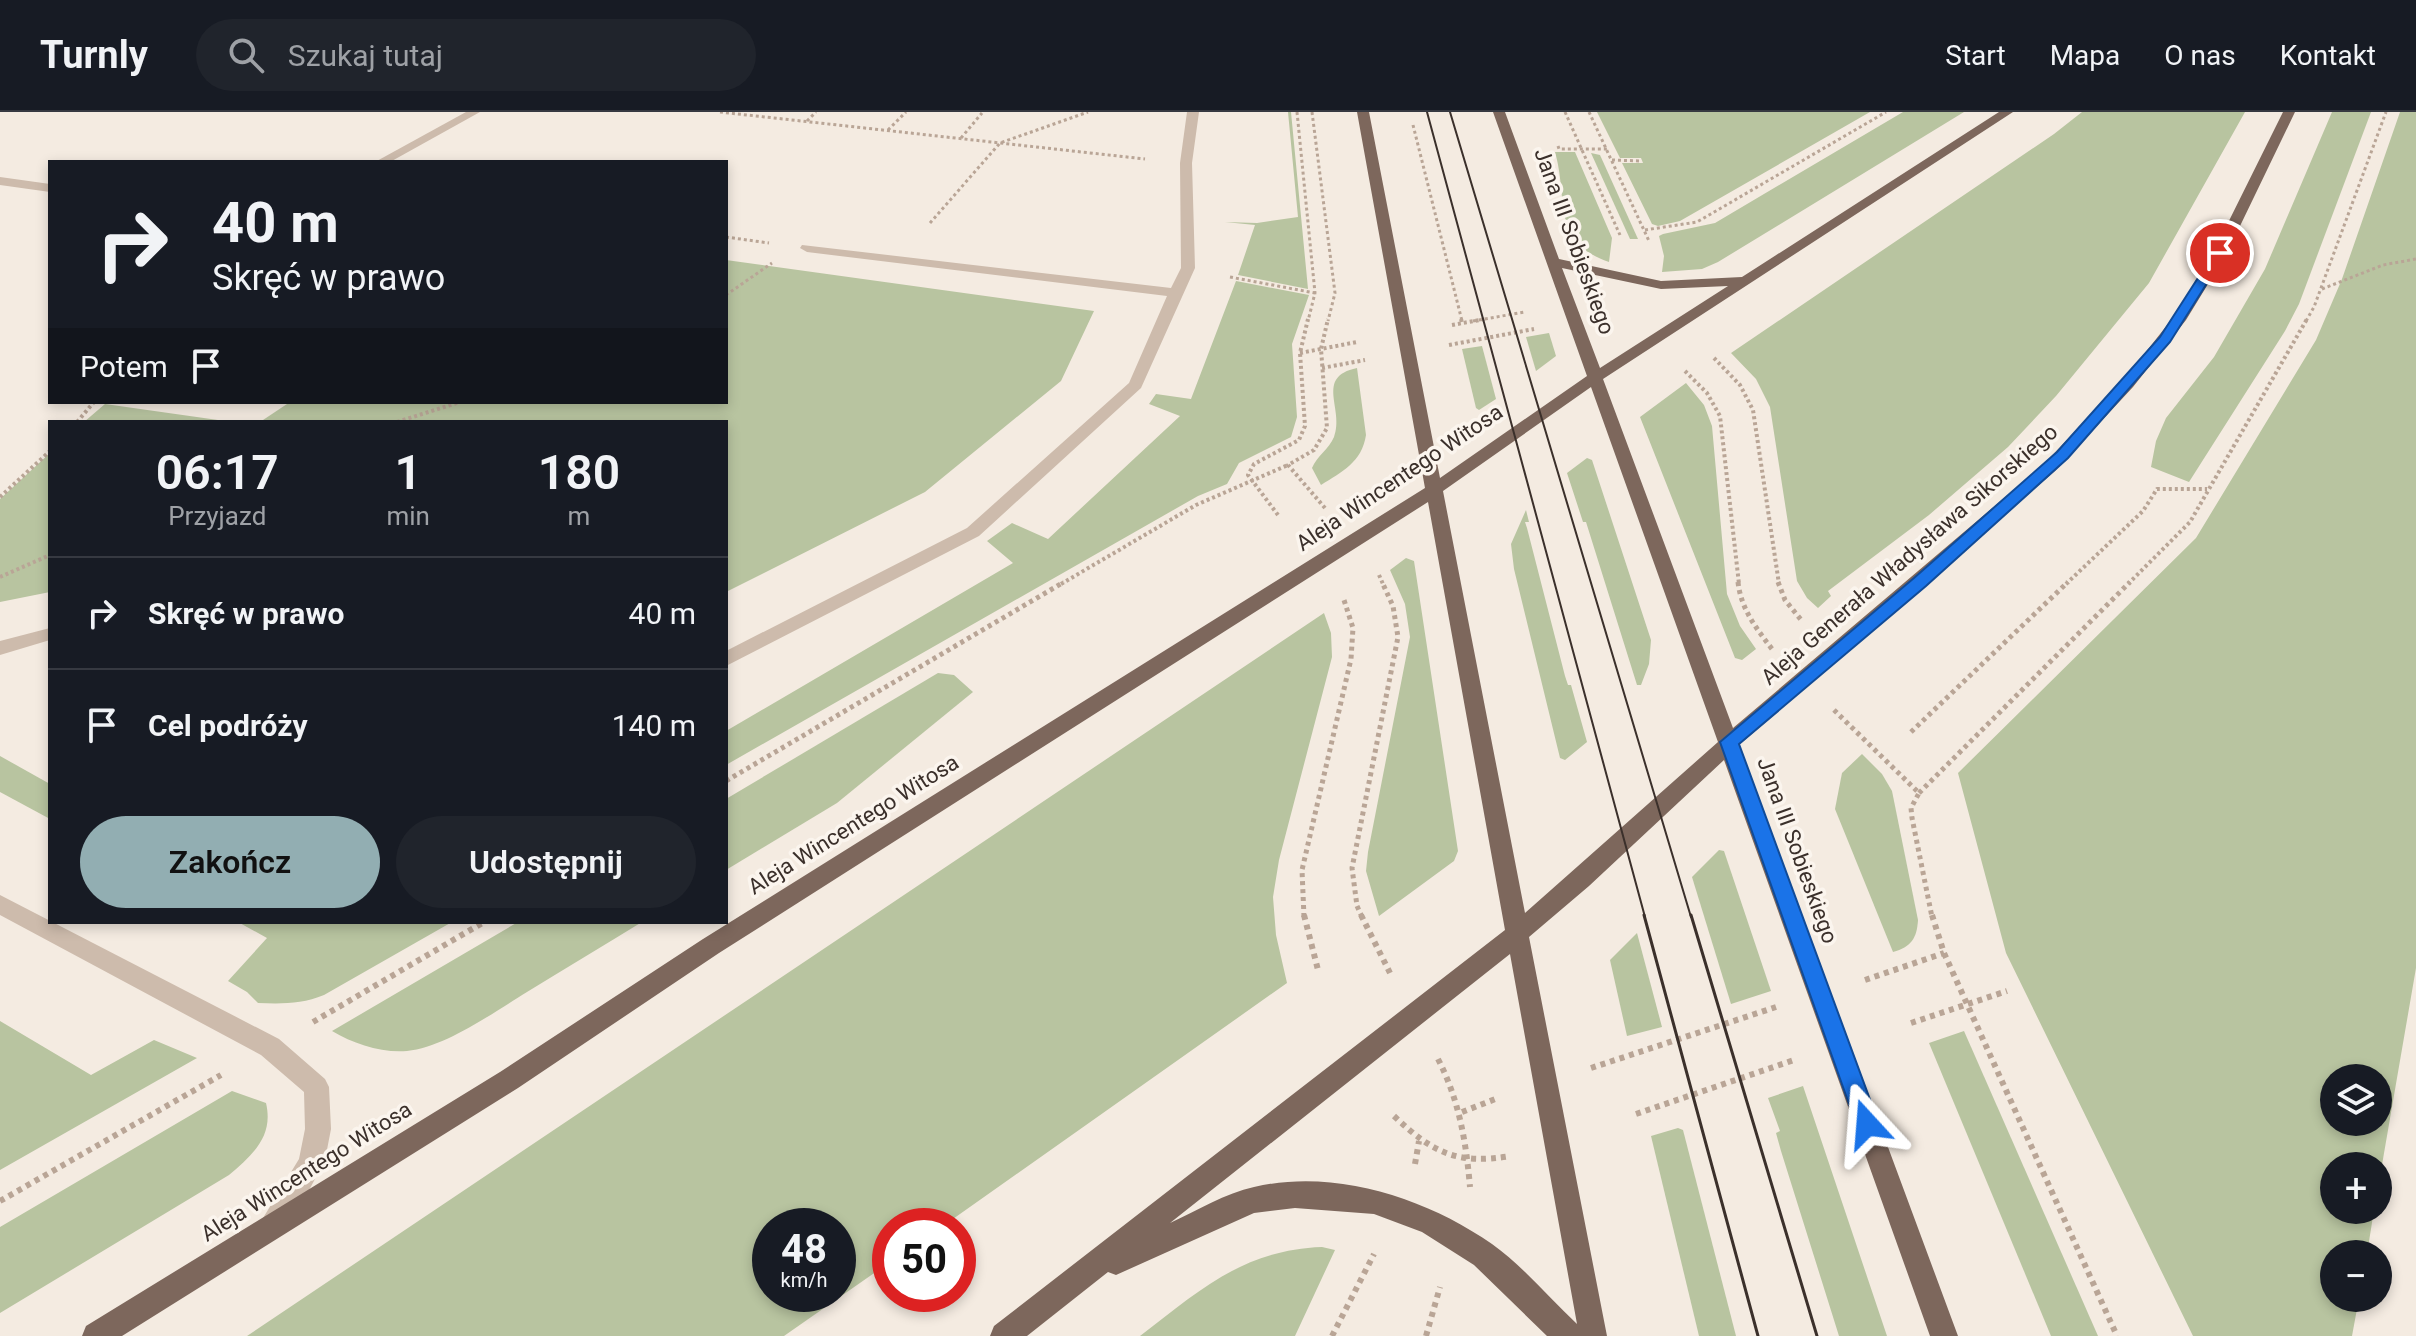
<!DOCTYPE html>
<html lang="pl">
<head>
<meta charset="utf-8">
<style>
	:root { --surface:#171b24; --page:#20242c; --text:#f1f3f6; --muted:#9ea1a6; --line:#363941; --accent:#92aeb2 }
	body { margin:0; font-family:Roboto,sans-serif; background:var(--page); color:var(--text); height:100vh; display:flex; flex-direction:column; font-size:30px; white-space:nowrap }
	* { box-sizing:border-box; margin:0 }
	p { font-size:26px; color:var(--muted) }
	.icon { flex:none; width:44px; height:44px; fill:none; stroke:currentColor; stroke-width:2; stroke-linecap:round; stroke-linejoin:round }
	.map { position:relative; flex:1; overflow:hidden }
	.panel { position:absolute; left:48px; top:308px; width:680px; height:504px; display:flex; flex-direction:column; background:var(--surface); border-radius:0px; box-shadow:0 4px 12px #0003 }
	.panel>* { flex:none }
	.top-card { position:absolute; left:48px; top:48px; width:680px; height:244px; border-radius:0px; box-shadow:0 4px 12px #0003; background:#171b24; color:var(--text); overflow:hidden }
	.tools { position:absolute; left:2320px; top:952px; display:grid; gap:16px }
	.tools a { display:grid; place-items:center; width:72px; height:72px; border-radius:50%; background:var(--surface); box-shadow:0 4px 12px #0003; font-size:40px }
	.speed { position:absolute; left:752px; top:1096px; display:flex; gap:16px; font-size:40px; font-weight:700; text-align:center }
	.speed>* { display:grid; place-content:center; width:104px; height:104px; border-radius:50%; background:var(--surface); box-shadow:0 4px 12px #0003; line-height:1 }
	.speed small { font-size:20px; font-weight:400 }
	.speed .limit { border:12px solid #d22; background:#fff; color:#111 }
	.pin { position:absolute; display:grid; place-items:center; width:68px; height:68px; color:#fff; margin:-34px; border:4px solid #fff; border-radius:50%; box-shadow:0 2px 8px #0007 }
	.me { position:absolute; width:88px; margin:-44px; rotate:341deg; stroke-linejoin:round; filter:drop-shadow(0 0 6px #0008) }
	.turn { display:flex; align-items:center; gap:28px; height:168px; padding:0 32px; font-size:36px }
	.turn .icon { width:104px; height:104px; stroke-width:2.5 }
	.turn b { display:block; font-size:56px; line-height:68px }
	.then { display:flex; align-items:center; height:76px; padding:0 32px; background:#0003; gap:16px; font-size:30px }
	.eta { display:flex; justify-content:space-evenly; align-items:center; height:136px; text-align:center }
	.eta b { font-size:48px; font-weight:600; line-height:56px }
	.primary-button { display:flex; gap:16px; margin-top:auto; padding:16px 32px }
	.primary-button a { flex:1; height:92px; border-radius:48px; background:var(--accent); color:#111; font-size:32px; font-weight:600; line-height:92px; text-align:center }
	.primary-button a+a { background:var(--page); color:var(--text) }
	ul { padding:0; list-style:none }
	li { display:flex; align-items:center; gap:24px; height:112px; padding:0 32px; border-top:2px solid var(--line) }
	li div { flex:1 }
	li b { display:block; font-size:30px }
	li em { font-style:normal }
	header { display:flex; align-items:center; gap:48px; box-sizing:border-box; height:112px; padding:0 40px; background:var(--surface); border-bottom:2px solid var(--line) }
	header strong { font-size:38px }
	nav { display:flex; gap:44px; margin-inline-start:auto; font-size:28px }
	.search { width:560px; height:72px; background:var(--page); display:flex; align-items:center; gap:20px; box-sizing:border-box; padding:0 28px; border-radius:44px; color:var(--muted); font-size:30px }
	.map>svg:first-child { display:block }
</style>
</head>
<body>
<header>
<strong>Turnly</strong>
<div class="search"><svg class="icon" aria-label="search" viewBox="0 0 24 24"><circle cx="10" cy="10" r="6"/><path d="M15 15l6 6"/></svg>Szukaj tutaj</div>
<nav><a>Start</a><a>Mapa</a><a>O nas</a><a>Kontakt</a></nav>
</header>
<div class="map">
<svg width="2416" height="1224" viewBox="0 0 2416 1224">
	<rect width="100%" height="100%" fill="#f4ebe1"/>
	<g fill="#b8c4a0" fill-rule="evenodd">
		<path d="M1288 0H1291L1308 177 1238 163 1255 113 1225 110 1257 111 1298 105Z"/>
		<path d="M1597 0H1870L1680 109 1658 114 1652 112 1622 51H1643L1641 46H1620Z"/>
		<path d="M1903 0H1964L1718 150 1702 157 1662 160 1664 144 1659 124 1663 122 1715 111Z"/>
		<path d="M2082 0H2245L2149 171 2056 284 2008 335 1929 403 1828 479 1831 484 1818 496 1807 486 1797 469 1770 295 1756 267 1731 241 2054 22Z"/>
		<path d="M2332 0H2371L2299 192 2285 219 2189 370 2151 355 2156 329 2166 306 2214 245 2265 157Z"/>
		<path d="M2400 0H2416V856L2378 1076V1054H2334V1098H2374L2367 1142H2334V1186H2359L2352 1224H2193L2006 841 1958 661 2196 426 2316 228 2342 167ZM2334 966H2378V1010H2334Z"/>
		<path d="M1555 40H1575L1612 126 1609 150C1550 129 1569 89 1555 40Z"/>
		<path d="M1591 41 1600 43 1638 127H1630Z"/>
		<path d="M726 148 1094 199 1061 269 925 380 726 480V310H260L290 290H726Z"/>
		<path d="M1236 169 1309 183 1292 232 1297 305 1291 325 1239 351 1227 372 1198 384 726 653V619L1013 451 987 429 1012 411 1048 427 1180 304 1149 292 1156 282 1191 287Z"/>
		<path d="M1549 221 1556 244 1536 259 1526 225Z"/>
		<path d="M1482 234 1496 287 1479 298 1476 296 1462 237Z"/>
		<path d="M1357 256 1366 323C1362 350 1342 360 1321 373L1312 356C1317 344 1329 337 1334 325 1345 297 1314 265 1357 256Z"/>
		<path d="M1686 271 1704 293 1712 314 1727 482 1740 514 1756 537 1742 548 1735 546 1640 305Z"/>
		<path d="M105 292 232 310H84Z"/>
		<path d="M50 341V480L0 490V387Z"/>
		<path d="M1587 346 1592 348 1651 528 1649 552 1641 573H1637L1586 410H1583L1567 361Z"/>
		<path d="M1526 398 1529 410H1525L1527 416 1565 564 1568 573H1571L1587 630 1565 648 1560 646 1514 457 1511 432Z"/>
		<path d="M1406 446 1414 449 1458 739 1454 749 1379 804 1366 759 1368 740 1410 525 1405 492 1390 458Z"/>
		<path d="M1324 501 1331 521 1332 545 1279 748 1273 785 1276 823 1287 871 943 1114H890V1150L784 1224H247ZM770 1114H838V1182H770Z"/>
		<path d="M938 561 954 563 973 580 837 691 726 758V687Z"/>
		<path d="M1862 642 1882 662 1892 679 1918 808C1917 826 1911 835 1893 840L1835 697 1842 661Z"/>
		<path d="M0 644 50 672V707L0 680Z"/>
		<path d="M1719 738 1724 739 1771 879 1731 892 1692 765Z"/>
		<path d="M238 810H452L324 883C302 892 282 892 258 891L247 880 228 869 267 826Z"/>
		<path d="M518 810H642C604 833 565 857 527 880 494 900 446 935 407 939 381 941 354 932 332 919Z"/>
		<path d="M1637 821 1662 915 1627 924 1610 848Z"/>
		<path d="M0 909 91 963 154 928 197 946 0 1058Z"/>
		<path d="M1964 919 2098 1224H2051L1929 931Z"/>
		<path d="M1803 974 1887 1224H1839L1781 1039 1776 1021 1780 1019 1768 986Z"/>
		<path d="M232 979 266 991C274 1025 252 1043 229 1063L0 1201V1115Z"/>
		<path d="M1678 1016 1683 1018 1736 1224H1699L1651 1024Z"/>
		<path d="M1322 1135 1335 1138 1295 1224H1140C1200 1178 1243 1138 1322 1135Z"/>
	</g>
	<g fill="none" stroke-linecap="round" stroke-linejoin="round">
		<g stroke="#b9a596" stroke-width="3" stroke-dasharray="3 3" stroke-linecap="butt">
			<path d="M720 0 1145 47"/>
			<path d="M1297 0 1315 181 1308 209"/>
			<path d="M1312 0 1335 181 1328 209"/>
			<path d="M1565 0 1620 123"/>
			<path d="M1589 0 1649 129"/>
			<path d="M807 9 816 0"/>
			<path d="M1413 13 1462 209"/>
			<path d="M888 18 906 0"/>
			<path d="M961 26 982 1"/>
			<path d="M1558 34 1559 37H1607"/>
			<path d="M1612 48 1642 49"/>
			<path d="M930 111 1000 31 1088 0"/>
			<path d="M1645 118 1697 110 1886 0"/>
			<path d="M726 125 769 131"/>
			<path d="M1230 165 1315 181"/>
			<path d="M2322 177 2383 153 2416 147"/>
			<path d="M726 183 772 151"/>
			<path d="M1473 209 1525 200"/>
			<path d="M2306 209 2314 195 2386 0"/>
		</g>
		<g stroke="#b9a596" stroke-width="4" stroke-dasharray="3 3" stroke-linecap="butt">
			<path d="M1461 207 1462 211"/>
			<path d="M1452 213 1485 207"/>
			<path d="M1449 233 1534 217"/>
			<path d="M1300 241 1357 230"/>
			<path d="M1714 246 1740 273 1753 298 1779 472"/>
			<path d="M1322 256 1365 248"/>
			<path d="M1685 259 1707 281 1720 304 1739 472"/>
			<path d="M77 310 94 290"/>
			<path d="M397 310 460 290"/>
			<path d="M0 385 50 339"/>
			<path d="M1325 396 1288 353 1314 338 1327 316 1321 237 1328 207"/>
			<path d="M1278 403 1248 363 1254 352 1299 328 1305 314 1300 241 1308 207"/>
			<path d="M1379 463 1383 472"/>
			<path d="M0 465 50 443"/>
			<path d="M1061 472 1196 393 1288 353"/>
			<path d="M2066 472 2143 399 2157 377H2207"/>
			<path d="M2128 472 2190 410 2307 207"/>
		</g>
		<g stroke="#b9a596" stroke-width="5" stroke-dasharray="4 4" stroke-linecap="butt">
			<path d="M1738 470C1741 497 1756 516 1772 537"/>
			<path d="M1778 470 1785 488 1802 509"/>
			<path d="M1834 598 1919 681 1911 696 1912 706 1932 805"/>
			<path d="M1911 620 2068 470"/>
			<path d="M726 669 1064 470"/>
			<path d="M1919 681 2130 470"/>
			<path d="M1304 805 1302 758 1351 547 1353 516 1344 488"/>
			<path d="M1362 805 1357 794 1352 756 1398 525 1393 494 1382 470"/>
		</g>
		<g stroke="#b9a596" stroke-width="6" stroke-dasharray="5 5" stroke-linecap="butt">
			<path d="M1304 803 1318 858"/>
			<path d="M1361 803 1390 861"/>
			<path d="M1932 803 1944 841 2117 1224"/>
			<path d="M1865 868 1944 841"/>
			<path d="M313 910 484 810"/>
			<path d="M1911 911 2007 879"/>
			<path d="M1438 947C1459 988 1466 1029 1470 1075"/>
			<path d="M1591 956 1776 895"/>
			<path d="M1462 1000 1498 986"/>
			<path d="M1636 1002 1794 948"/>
			<path d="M1394 1004C1433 1041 1457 1053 1511 1044"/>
			<path d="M1415 1052 1419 1029"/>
			<path d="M0 1089 221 963"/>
			<path d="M1332 1224 1374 1142"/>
			<path d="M1426 1224 1440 1175"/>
		</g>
		<g fill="#cdbbac" fill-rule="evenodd">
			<path d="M466 0H480L390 50H375Z"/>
			<path d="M1187 0H1199L1192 51 1195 156 1141 276 979 424 726 554V539L967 416 1129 271 1167 184 807 140 800 136 802 133 1171 176 1181 156 1180 51Z"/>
			<path d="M0 65 50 72V80L0 73Z"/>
			<path d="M50 516V528L0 543V529Z"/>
			<path d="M0 783 279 927 325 967 329 975 331 1017 325 1048 297 1101 284 1121 274 1124 264 1121 260 1111 299 1047 305 1017 304 980 261 943 0 803Z"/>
		</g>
		<path fill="#7d675c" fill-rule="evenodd" d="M1357 0H1369L1440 366 1587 264 1493 0H1505L1559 147 1661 169 1742 165 1999 0H2013L1603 267 1733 616 2043 353 2123 269 2175 203 2213 141 2283 0H2295L2227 141 2186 208 2133 275 2055 359 1739 633 1958 1224H1930L1724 648 1589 774 1529 825 1607 1224H1547L1474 1153 1422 1120 1374 1102 1295 1096 1254 1101 1116 1163 1108 1160 1027 1224H990L994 1214 1505 818 1428 390 719 841 518 976 122 1224H82L86 1214 500 960 703 827 1425 376ZM1562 156 1661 177 1728 174 1600 256ZM1591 275 1718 630 1525 801 1443 379ZM1510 842 1577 1212C1549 1186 1523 1154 1492 1132 1426 1086 1335 1056 1254 1075 1226 1081 1196 1099 1170 1111Z"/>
		<g stroke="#3b302b" stroke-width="2">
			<path d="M1427 0 1645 805"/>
			<path d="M1450 0 1691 805"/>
		</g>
		<g stroke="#3b302b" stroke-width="3">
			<path d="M1644 803 1758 1224"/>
			<path d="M1691 803 1817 1224"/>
		</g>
	</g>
	<path fill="#1a73e8" stroke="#114b97" stroke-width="2" d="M2220 138 2226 141 2170 230 2068 346 1926 474 1739 632 1879 1012 1875 1020 1867 1023 1859 1020 1720 630 1914 466 2057 340 2160 225 2214 141Z"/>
	<g text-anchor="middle" stroke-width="7" stroke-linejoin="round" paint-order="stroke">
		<g font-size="22" fill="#3b302b" stroke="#fbf5ee">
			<text transform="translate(1575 129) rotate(70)" y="8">Jana III Sobieskiego</text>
			<text transform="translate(1399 365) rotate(-34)" y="8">Aleja Wincentego Witosa</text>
			<text transform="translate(1909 442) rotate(-41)" y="8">Aleja Generała Władysława Sikorskiego</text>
			<text transform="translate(853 712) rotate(-32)" y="8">Aleja Wincentego Witosa</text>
			<text transform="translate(1798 738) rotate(70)" y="8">Jana III Sobieskiego</text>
			<text transform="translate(306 1059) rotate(-32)" y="8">Aleja Wincentego Witosa</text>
		</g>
	</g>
</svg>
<div class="tools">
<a><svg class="icon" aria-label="layers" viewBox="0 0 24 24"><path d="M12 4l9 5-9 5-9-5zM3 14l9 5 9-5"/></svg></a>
<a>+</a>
<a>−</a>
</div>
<div class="speed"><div>48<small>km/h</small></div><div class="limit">50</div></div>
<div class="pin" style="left:2220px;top:141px;background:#d93025"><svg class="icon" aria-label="arrive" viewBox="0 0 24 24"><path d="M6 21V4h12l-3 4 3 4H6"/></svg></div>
<svg class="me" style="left:1867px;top:1012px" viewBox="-20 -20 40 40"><path d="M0-17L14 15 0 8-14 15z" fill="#1a73e8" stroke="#fff" stroke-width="4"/></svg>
<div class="top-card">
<div class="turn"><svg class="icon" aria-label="right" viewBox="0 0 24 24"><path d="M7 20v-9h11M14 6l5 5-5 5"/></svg><div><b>40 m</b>Skręć w prawo</div></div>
<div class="then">Potem<svg class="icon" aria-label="arrive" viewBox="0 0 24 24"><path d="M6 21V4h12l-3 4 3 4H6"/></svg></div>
</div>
<section class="panel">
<div class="eta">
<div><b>06:17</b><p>Przyjazd</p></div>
<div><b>1</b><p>min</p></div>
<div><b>180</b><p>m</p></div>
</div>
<ul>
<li><svg class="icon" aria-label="right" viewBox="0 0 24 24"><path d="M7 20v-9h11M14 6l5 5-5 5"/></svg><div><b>Skręć w prawo</b></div><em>40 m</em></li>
<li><svg class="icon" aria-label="arrive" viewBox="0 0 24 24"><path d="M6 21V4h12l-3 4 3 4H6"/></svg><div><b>Cel podróży</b></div><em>140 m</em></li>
</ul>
<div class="primary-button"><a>Zakończ</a><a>Udostępnij</a></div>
</section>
</div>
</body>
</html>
